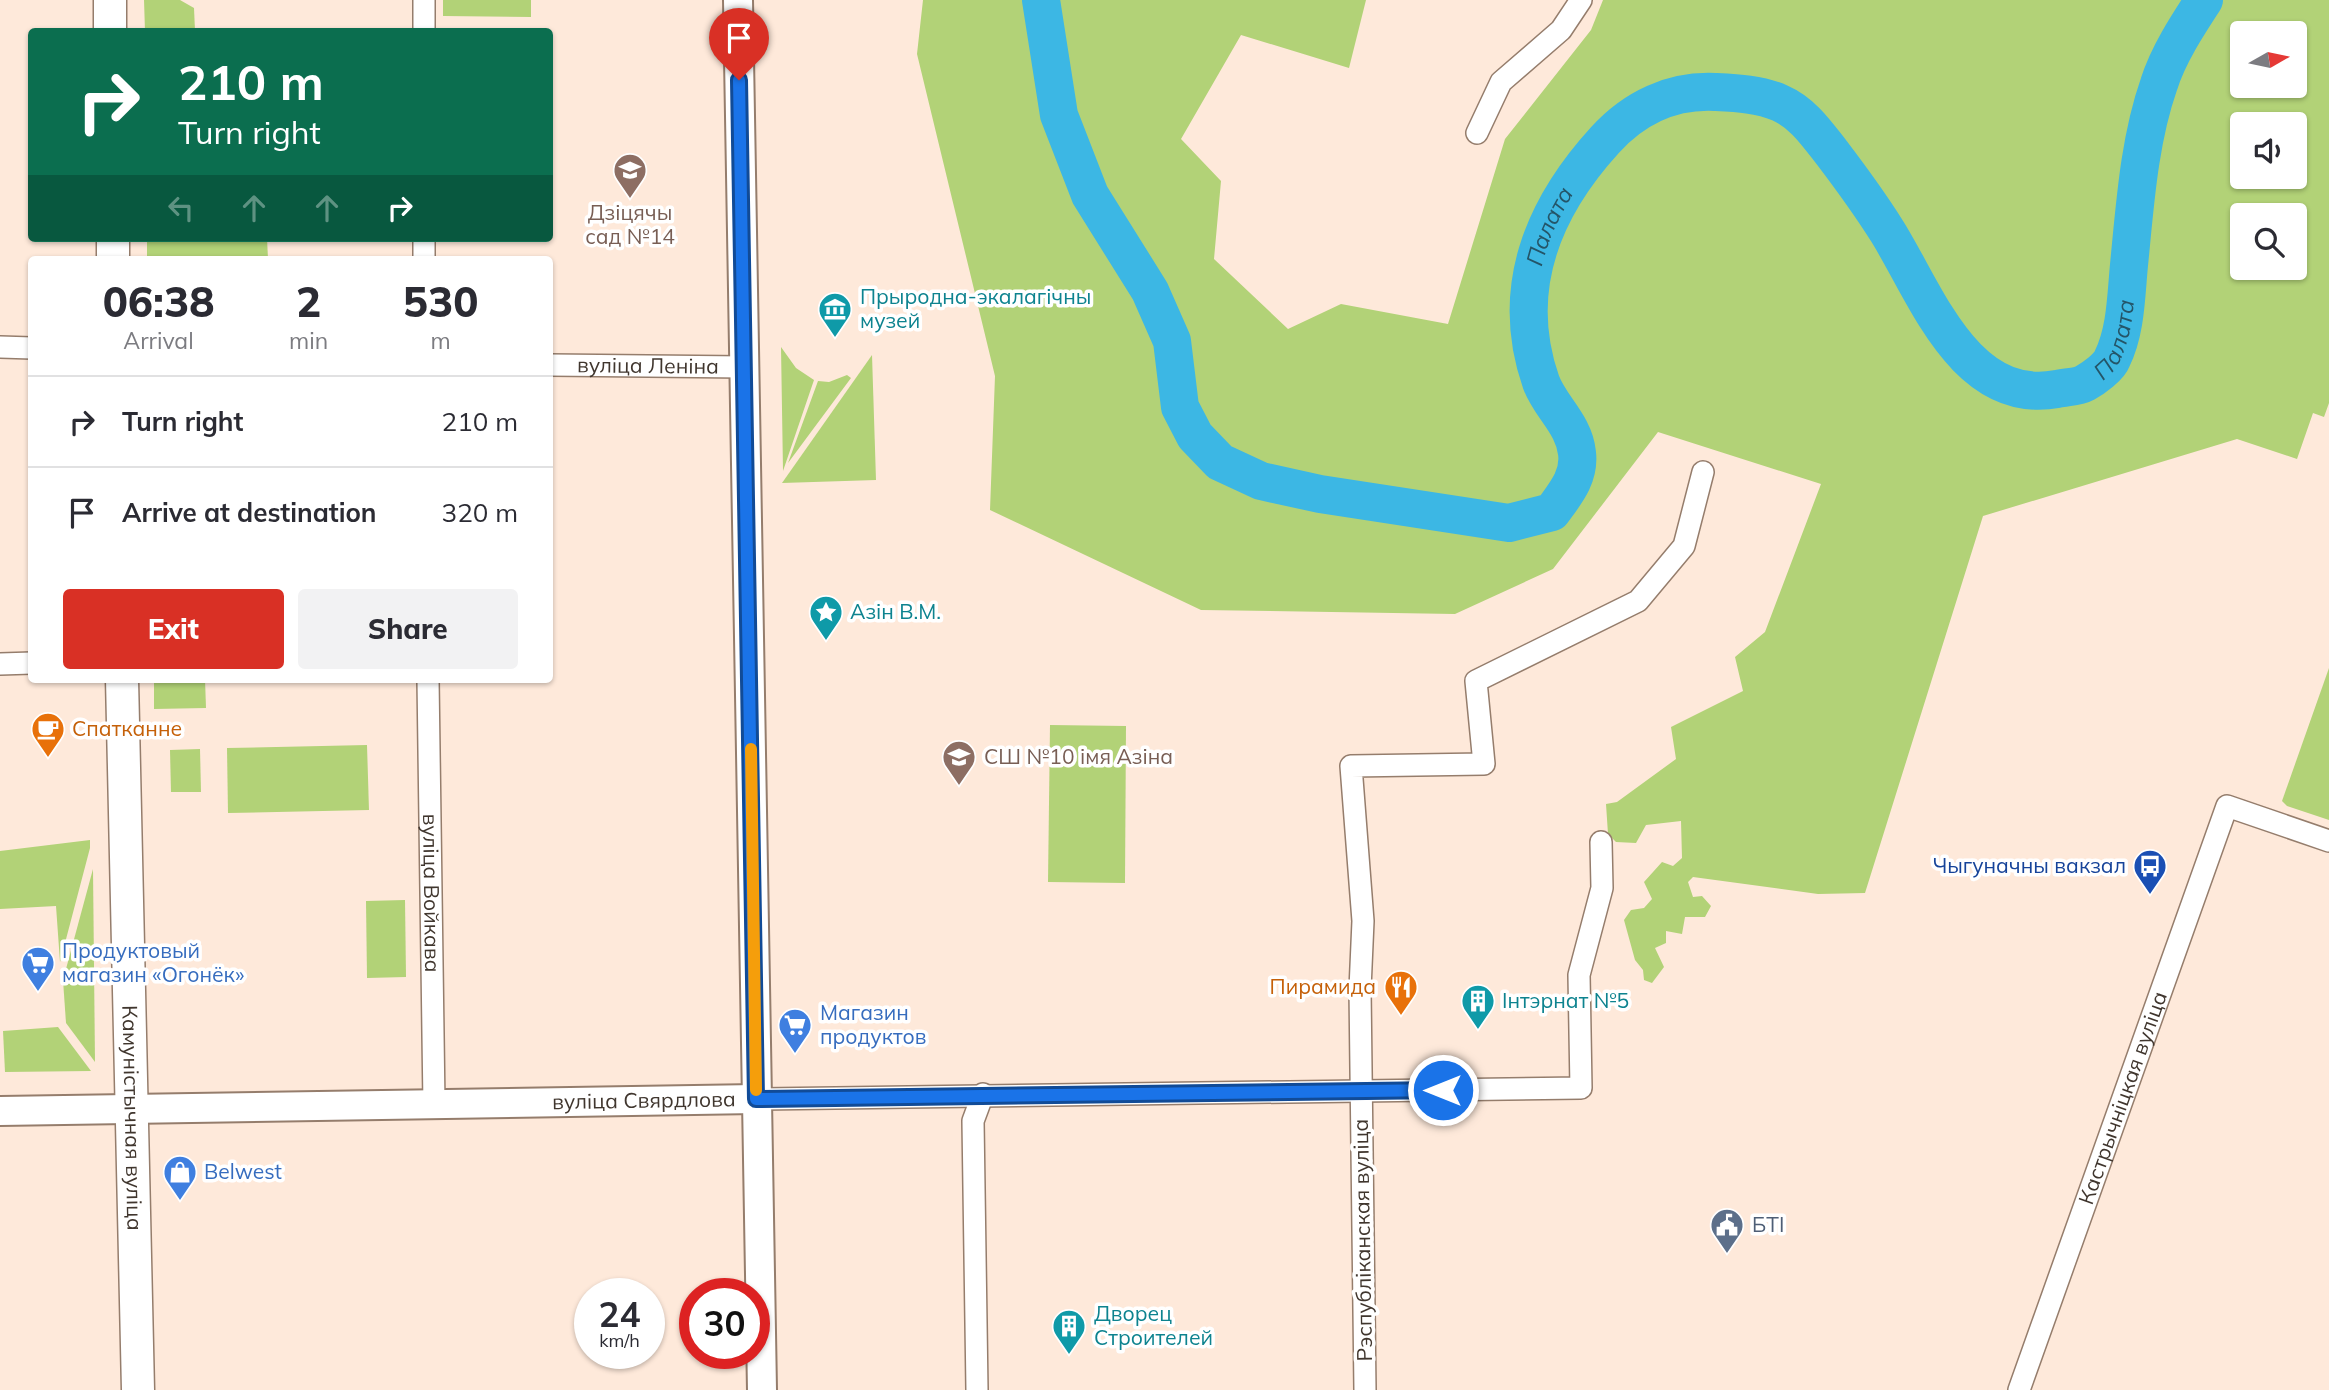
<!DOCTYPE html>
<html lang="en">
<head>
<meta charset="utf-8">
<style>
	:root { --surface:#fff; --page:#f2f2f3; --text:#2b2b33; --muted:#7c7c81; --line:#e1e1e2; --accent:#d93025 }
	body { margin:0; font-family:Mulish,sans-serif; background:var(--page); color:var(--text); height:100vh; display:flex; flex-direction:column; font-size:26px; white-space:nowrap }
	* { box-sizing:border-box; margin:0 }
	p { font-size:23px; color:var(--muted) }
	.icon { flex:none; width:38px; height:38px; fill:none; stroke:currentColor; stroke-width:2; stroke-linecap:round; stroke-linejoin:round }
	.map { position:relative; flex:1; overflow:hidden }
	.side { position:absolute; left:28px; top:256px; width:525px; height:427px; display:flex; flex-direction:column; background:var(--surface); border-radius:7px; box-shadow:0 2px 5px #0004 }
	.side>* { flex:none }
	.banner { position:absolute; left:28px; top:28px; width:525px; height:214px; border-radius:7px; box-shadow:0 2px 5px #0004; background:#0b6e4f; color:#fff; overflow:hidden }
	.needle { width:46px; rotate:81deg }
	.tools { position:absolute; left:2230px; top:21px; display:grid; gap:14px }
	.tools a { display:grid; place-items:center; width:77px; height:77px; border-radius:7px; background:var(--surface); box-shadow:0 2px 5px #0004; font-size:35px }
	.speed { position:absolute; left:574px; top:1278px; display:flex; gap:14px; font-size:35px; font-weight:700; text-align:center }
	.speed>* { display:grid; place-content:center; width:91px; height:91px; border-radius:50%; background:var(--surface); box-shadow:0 2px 5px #0004; line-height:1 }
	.speed small { font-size:18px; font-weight:400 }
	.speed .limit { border:10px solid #d22; background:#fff; color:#111 }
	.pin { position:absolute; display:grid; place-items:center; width:60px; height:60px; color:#fff; margin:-72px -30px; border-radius:50% 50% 50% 0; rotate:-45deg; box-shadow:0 0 7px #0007 }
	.pin .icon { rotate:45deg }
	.me { position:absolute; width:77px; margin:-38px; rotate:270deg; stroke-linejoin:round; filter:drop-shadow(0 0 5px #0008) }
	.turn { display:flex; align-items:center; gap:24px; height:147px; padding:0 35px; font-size:32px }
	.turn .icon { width:91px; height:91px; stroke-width:2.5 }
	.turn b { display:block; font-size:49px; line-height:60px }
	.lanes { display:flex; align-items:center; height:66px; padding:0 35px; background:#0003; justify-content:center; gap:35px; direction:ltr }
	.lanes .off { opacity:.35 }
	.eta { display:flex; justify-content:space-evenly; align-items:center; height:119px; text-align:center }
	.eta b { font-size:42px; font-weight:800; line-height:49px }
	.cta { display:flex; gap:14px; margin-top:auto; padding:14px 35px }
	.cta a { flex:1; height:80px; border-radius:7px; background:var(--accent); color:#fff; font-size:28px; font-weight:800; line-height:80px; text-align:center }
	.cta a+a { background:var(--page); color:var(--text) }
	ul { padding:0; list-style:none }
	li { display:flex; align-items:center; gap:21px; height:91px; padding:0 35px; border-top:2px solid var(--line) }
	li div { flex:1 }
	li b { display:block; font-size:26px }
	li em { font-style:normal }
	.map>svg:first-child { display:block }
</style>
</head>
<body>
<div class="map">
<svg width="2329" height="1390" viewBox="0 0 2329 1390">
	<rect width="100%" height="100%" fill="#fee9da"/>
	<g fill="#b2d277" fill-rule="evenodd">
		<path d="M144 0H180L194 8 195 31H145Z"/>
		<path d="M443 0H531V17L443 16Z"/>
		<path d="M923 0H1366L1349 68 1241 35 1181 139 1221 181 1214 259 1288 329 1341 304 1448 324 1505 139 1591 30 1603 0H2329V403L2324 417 2313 413 2297 459 2237 439 1983 516 1865 893 1818 894 1693 877 1688 882 1693 897 1702 896 1711 906 1705 917H1685L1682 934 1666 931V943L1655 948 1664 967 1652 983 1644 980 1643 970 1635 960 1624 920 1631 910 1644 908 1652 899 1644 882 1662 862 1673 866 1682 858 1681 821 1646 825 1636 843 1616 842 1608 834 1606 804 1617 802 1676 759 1671 727 1743 691 1735 657 1765 632 1821 484 1658 432 1553 569 1455 614 1201 610 990 510 995 376 917 54ZM2242 33H2294V86H2242ZM2294 124V177H2242V124ZM2242 215H2294V268H2242Z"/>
		<path d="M147 238H267L268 259H147Z"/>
		<path d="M781 347 796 368 814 380 783 471Z"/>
		<path d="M872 355 876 480 782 483Z"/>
		<path d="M847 375 851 378 788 463 818 381 829 382Z"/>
		<path d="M2329 668V820L2287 806 2282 801Z"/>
		<path d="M154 679H205L206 708 154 709Z"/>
		<path d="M1050 725 1126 726 1125 883 1048 882Z"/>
		<path d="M367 745 369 810 228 813 227 748Z"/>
		<path d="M200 749 201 792H171L170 750Z"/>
		<path d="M90 840V848L60 962 56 906 0 909V851Z"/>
		<path d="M93 869 95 1062 66 1023 63 980Z"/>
		<path d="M405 900 406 977 367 978 366 901Z"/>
		<path d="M58 1027 91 1071 5 1072 3 1031Z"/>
	</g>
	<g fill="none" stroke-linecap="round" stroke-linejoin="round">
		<path stroke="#3cb7e4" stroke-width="38" id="s1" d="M1041 0 1059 115 1090 195 1150 291 1172 341 1180 407 1195 436 1220 462 1261 481 1320 494 1509 523 1552 512C1565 494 1580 477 1577 453 1574 424 1550 407 1541 382 1509 290 1542 209 1605 140 1634 108 1672 90 1715 92 1736 93 1760 94 1780 103 1803 113 1817 134 1832 153 1851 178 1870 204 1887 231 1926 293 1964 406 2057 389 2066 387 2078 387 2085 383 2094 378 2109 367 2112 359 2126 331 2126 296 2129 265 2135 205 2139 141 2159 84 2168 55 2187 26 2204 0"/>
		<defs>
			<g id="minor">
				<path d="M424 32V0"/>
				<path d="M1477 133 1501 82 1561 30 1581 0"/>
				<path d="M424 259V238"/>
				<path d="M0 347 32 348"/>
				<path id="s2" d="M550 365 745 367"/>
				<path d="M0 664 32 663"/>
				<path id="s3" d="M428 679 434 1105"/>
				<path d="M756 1099 1581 1088 1579 975 1602 888 1601 842"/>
				<path d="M977 1390 973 1121 983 1094"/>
				<path d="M1365 1390 1360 989 1363 921 1351 766 1484 764 1476 681 1638 601 1684 546 1703 472"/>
				<path id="s4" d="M2019 1390 2227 806 2329 841"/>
			</g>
			<g id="tertiary">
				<path d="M738 0 762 1390"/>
				<path id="s5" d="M0 1111 756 1099"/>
			</g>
			<g id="secondary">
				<path d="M110 0V32"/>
				<path d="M113 238V259"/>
				<path id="s6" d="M122 679 138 1390"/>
			</g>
		</defs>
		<use href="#minor" stroke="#957d6c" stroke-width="24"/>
		<use href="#tertiary" stroke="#957d6c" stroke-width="32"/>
		<use href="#secondary" stroke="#957d6c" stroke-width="35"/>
		<use href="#minor" stroke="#fff" stroke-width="21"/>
		<use href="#tertiary" stroke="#fff" stroke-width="28"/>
		<use href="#secondary" stroke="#fff" stroke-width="32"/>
	</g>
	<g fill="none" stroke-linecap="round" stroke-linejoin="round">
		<defs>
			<path id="route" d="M739 80 756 1099 1443 1090"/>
		</defs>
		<use href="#route" stroke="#114b97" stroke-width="18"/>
		<use href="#route" stroke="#1a73e8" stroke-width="12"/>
		<path stroke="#f59e0b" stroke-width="12" d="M751 749 756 1090"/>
	</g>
	<defs>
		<symbol id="school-pin" viewBox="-11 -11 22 30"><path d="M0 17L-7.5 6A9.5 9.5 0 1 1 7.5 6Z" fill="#8d6e63" stroke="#fff"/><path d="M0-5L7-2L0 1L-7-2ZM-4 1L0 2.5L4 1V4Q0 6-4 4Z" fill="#fff"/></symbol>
		<symbol id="museum-pin" viewBox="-11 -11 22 30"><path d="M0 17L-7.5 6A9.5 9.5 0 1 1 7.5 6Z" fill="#0f9aa8" stroke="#fff"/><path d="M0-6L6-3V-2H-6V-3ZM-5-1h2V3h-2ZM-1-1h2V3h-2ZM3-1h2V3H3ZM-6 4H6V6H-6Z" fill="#fff"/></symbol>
		<symbol id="sight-pin" viewBox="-11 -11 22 30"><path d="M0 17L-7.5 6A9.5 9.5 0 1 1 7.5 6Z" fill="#0f9aa8" stroke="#fff"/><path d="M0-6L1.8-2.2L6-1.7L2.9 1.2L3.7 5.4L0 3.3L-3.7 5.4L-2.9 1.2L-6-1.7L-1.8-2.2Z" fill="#fff"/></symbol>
		<symbol id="cafe-pin" viewBox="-11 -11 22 30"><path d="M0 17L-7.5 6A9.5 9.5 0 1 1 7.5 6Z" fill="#e8710a" stroke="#fff"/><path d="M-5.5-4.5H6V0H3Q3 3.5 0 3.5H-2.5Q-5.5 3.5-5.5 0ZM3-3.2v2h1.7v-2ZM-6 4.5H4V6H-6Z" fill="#fff"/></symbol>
		<symbol id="bus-pin" viewBox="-11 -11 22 30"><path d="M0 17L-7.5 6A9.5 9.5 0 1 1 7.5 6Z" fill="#1a4fb4" stroke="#fff"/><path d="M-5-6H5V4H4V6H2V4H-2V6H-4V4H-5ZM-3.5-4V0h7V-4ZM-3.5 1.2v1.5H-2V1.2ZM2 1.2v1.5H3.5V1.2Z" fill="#fff"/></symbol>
		<symbol id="supermarket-pin" viewBox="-11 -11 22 30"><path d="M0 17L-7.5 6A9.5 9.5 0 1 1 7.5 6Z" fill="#3f7fe0" stroke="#fff"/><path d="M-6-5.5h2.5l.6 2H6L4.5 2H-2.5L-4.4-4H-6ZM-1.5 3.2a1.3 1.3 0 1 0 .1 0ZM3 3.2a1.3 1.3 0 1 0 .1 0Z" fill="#fff"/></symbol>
		<symbol id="restaurant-pin" viewBox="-11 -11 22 30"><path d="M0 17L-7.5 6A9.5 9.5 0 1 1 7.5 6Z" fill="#e8710a" stroke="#fff"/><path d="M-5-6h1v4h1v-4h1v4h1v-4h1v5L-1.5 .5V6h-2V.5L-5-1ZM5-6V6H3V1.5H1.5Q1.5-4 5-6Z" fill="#fff"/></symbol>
		<symbol id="building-pin" viewBox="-11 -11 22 30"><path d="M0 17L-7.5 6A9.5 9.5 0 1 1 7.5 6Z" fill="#0f9aa8" stroke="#fff"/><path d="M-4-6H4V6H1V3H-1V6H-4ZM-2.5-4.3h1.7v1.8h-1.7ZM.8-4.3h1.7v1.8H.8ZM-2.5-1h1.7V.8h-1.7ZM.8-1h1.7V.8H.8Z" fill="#fff"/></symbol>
		<symbol id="shop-pin" viewBox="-11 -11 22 30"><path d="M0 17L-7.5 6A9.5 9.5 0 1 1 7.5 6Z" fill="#3f7fe0" stroke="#fff"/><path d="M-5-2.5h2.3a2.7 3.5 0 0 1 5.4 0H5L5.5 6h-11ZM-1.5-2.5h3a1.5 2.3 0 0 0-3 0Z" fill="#fff"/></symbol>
		<symbol id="civic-pin" viewBox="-11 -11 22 30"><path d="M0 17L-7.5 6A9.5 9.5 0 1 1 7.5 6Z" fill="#5c6f8a" stroke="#fff"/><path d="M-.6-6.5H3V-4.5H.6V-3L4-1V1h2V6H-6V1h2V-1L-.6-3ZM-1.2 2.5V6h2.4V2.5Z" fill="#fff"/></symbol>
	</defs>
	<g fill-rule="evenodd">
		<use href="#school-pin" x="611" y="151" width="38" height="52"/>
		<use href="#museum-pin" x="816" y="290" width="38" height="52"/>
		<use href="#sight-pin" x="807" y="593" width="38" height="52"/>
		<use href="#cafe-pin" x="29" y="710" width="38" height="52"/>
		<use href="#school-pin" x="940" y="738" width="38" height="52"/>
		<use href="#bus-pin" x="2131" y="847" width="38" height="52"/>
		<use href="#supermarket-pin" x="19" y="944" width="38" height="52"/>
		<use href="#restaurant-pin" x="1382" y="968" width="38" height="52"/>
		<use href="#building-pin" x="1459" y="982" width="38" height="52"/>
		<use href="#supermarket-pin" x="776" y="1006" width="38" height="52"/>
		<use href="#shop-pin" x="161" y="1153" width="38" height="52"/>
		<use href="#civic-pin" x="1708" y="1206" width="38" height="52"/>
		<use href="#building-pin" x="1050" y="1307" width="38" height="52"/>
	</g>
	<g text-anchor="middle" stroke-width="7" stroke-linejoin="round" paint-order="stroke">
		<g font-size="21" fill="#785e54" stroke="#fff">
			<text x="630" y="220">Дзіцячы<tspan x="630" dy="24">сад №14</tspan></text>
			<text x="984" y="764" text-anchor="start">СШ №10 імя Азіна</text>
		</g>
		<g font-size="21" fill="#0d838f" stroke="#fff" text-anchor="start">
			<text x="860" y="304">Прыродна-экалагічны<tspan x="860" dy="24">музей</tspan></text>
			<text x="850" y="619">Азін В.М.</text>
			<text x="1502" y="1008">Інтэрнат №5</text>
			<text x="1094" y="1321">Дворец<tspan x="1094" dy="24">Строителей</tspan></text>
		</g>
		<g font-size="21" fill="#40362e" stroke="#fff">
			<text dy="7" stroke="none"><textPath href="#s2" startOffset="98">вуліца Леніна</textPath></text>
			<text dy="7" stroke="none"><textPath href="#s3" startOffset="214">вуліца Войкава</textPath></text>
			<text dy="7" stroke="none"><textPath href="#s4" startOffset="310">Кастрычніцкая вуліца</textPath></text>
			<text dy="7" stroke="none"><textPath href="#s5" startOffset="644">вуліца Свярдлова</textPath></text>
			<text dy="7" stroke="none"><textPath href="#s6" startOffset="439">Камуністычная вуліца</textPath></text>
			<text transform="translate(1363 1240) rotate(-91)" y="7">Рэспубліканская вуліца</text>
		</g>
		<g font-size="21" fill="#c56008" stroke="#fff" text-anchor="start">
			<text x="72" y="736">Спатканне</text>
			<text x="1376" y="994" text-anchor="end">Пирамида</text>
		</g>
		<g font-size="21" fill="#164399" stroke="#fff" text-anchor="end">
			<text x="2126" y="873">Чыгуначны вакзал</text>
		</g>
		<g font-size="21" fill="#366cbe" stroke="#fff" text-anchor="start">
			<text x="62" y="958">Продуктовый<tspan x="62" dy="24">магазин «Огонёк»</tspan></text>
			<text x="820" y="1020">Магазин<tspan x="820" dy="24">продуктов</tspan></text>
			<text x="204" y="1179">Belwest</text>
		</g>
		<g font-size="21" fill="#4e5e75" stroke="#fff" text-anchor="start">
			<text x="1752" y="1232">БТІ</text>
		</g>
		<g font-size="23" font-style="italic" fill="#245568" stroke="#fff">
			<text dy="8" stroke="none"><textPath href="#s1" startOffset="1153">Палата</textPath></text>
			<text dy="8" stroke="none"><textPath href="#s1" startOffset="1950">Палата</textPath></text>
		</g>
	</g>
</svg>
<div class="tools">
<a><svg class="needle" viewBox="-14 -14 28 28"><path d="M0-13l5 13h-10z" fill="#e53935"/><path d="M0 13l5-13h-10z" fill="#7c7c81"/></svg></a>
<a><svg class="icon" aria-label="sound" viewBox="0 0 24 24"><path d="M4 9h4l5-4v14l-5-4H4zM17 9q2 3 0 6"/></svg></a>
<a><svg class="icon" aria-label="search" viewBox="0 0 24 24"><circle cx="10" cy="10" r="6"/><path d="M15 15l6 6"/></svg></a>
</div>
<div class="speed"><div>24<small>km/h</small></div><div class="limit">30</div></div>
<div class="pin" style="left:739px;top:80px;background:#d93025"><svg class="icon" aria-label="arrive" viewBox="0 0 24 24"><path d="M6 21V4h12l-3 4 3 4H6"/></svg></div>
<svg class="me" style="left:1443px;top:1090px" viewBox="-20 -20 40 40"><circle r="17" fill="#1a73e8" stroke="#fff" stroke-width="3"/><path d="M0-11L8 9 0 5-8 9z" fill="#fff"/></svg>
<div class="banner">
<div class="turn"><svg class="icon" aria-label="right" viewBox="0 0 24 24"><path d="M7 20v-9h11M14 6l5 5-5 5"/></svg><div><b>210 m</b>Turn right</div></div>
<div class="lanes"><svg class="icon off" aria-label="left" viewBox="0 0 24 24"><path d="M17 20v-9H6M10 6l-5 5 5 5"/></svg><svg class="icon off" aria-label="ahead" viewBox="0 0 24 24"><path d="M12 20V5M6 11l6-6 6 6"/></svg><svg class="icon off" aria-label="ahead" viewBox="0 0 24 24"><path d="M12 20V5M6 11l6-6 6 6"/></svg><svg class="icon" aria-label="right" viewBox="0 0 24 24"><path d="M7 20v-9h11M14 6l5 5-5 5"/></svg></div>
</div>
<section class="side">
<div class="eta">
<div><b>06:38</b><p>Arrival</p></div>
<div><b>2</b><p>min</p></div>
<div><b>530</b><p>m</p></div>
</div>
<ul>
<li><svg class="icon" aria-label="right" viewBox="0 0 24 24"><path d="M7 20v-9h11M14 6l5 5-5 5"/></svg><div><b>Turn right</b></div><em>210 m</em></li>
<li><svg class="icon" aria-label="arrive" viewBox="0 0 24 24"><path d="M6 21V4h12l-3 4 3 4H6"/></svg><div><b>Arrive at destination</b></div><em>320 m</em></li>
</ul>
<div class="cta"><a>Exit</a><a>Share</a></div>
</section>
</div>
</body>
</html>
